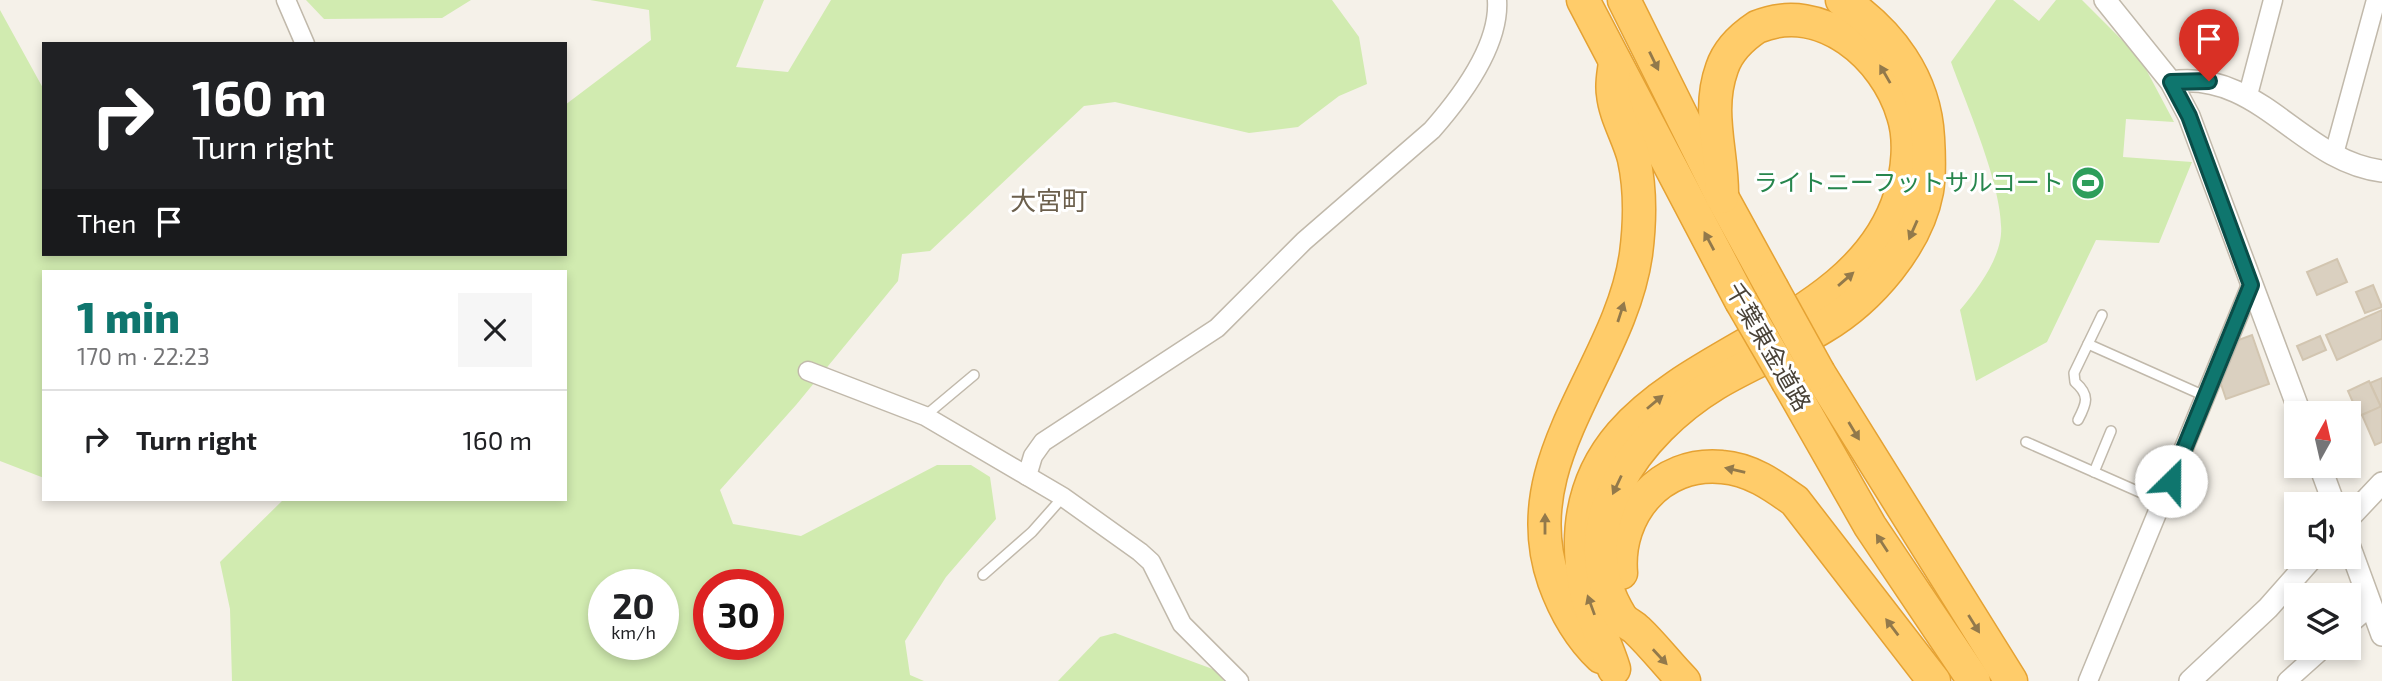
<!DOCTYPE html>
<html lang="en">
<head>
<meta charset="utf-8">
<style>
	:root { --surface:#fff; --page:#f6f6f6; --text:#202124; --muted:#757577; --line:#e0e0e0; --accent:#0f766e }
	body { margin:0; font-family:"Exo 2","Noto Sans JP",sans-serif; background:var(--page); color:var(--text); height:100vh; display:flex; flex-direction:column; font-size:26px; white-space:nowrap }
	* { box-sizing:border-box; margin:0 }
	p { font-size:23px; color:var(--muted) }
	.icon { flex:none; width:38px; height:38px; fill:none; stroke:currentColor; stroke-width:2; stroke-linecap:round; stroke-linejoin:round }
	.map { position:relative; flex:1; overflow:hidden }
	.side { position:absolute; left:42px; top:270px; width:525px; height:231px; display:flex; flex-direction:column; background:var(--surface); border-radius:0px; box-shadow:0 4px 10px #0003 }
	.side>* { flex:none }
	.top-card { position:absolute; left:42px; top:42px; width:525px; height:214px; border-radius:0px; box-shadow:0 4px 10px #0003; background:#202124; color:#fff; overflow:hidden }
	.needle { width:46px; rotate:8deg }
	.buttons { position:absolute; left:2284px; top:401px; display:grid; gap:14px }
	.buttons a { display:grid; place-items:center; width:77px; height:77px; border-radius:0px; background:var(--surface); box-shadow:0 4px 10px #0003; font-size:35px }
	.speed { position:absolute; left:588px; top:569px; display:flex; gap:14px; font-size:35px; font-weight:700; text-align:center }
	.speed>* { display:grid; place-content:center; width:91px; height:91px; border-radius:50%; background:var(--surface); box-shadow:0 4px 10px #0003; line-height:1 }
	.speed small { font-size:18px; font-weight:400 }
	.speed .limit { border:10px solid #d22; background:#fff; color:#111 }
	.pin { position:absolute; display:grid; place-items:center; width:60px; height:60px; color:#fff; margin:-72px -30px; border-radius:50% 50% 50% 0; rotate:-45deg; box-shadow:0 0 7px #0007 }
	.pin .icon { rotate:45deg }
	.me { position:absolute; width:77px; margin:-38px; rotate:23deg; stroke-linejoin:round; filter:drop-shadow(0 0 5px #0008) }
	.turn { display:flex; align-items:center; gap:24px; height:147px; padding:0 35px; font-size:32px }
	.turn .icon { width:91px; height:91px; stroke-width:2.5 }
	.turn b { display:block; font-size:49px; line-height:60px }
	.then { display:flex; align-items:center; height:66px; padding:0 35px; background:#0003; gap:14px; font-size:26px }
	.round { display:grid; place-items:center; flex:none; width:74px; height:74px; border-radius:0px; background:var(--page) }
	.summary { display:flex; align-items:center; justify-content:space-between; height:119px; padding:0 35px }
	h1 { font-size:42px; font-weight:800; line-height:52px; color:var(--accent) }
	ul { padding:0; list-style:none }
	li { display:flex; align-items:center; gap:21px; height:98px; padding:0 35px; border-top:2px solid var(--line) }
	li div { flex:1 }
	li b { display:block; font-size:26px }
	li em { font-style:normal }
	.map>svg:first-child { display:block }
</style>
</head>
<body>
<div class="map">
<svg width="2382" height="681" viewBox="0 0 2382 681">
	<rect width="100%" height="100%" fill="#f5f1e9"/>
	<g fill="#d1ebb0" fill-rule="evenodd">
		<path d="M306 0H471L442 18 324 19Z"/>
		<path d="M590 0H764L736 67 788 72 831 0H1332L1359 37 1367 84 1339 96 1298 127 1249 133 1115 102 1084 106 930 251 902 254 898 281 796 405 720 490 733 524 801 536 937 465H971L990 477 996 519 946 577 905 641 910 675 924 681H232L230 609 220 562 284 499H565V271H44V478L0 461V10L44 90V254H565V105L651 40 649 10ZM604 584H663V644H604ZM709 584H768V644H709Z"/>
		<path d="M1996 0H2013L2039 21 2056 0H2082L2140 58 2174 122 2126 119 2123 157 2192 162 2159 243 2096 240 2047 342 1976 381 1960 310C1976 291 1995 266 2000 241 2009 200 1966 104 1951 62Z"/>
		<path d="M1115 633 1218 671 1224 681H1058L1100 637Z"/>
	</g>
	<g fill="#dad0c0" stroke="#d2c5b0" stroke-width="2">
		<path d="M2337 259 2347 282 2317 295 2307 272Z"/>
		<path d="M2373 285 2382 307 2365 313 2356 292Z"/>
		<path d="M2382 310V339L2337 360 2326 335Z"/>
		<path d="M2252 335 2269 384 2226 399 2220 381 2233 342Z"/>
		<path d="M2320 336 2326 350 2303 360 2297 346Z"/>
		<path d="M2382 378V406L2381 407 2370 383Z"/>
		<path d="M2369 381 2381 407 2359 416 2348 391Z"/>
		<path d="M2382 406V442L2375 445 2362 415Z"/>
	</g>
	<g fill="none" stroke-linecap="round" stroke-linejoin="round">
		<defs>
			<g id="service">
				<path d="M2088 344 2207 397"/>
				<path d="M925 416 974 375"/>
				<path d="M2078 420C2087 403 2090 395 2075 382L2074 373 2102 315"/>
				<path d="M2026 442 2162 502"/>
				<path d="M2094 472 2111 431"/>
				<path d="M983 575 1032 532 1063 497"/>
			</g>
			<g id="minor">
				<path d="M286 0 305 44"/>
				<path d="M2248 95 2273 0"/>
				<path d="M2334 154 2376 0"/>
				<path d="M808 371 925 416 1063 497 1140 552 1151 562 1182 624 1239 681"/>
				<path d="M1027 476 1033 456 1043 442 1217 328 1304 241 1432 130C1461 97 1500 46 1497 0"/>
				<path d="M2348 626 2371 606"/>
				<path d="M2088 681 2251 285"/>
				<path d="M2287 681 2324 648"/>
			</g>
			<g id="tertiary">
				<path d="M2105 0 2171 82 2189 116 2300 413"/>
				<path d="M2171 82C2260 69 2300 161 2382 171"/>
				<path d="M2320 466 2334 504"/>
				<path d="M2348 519 2382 483"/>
				<path d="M2348 542 2382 635"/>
				<path d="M2190 681 2268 608 2314 556"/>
			</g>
			<g id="motorway">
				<path d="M1583 0 1741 301"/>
				<path d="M1624 0 1722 197 1772 288"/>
				<path d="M1819 373 2011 681"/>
				<path d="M1788 382 1870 526 1974 681"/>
				<path d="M1621 573C1616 514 1660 461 1722 467 1750 469 1773 485 1795 501L1934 681"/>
				<path d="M1601 657C1579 636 1564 609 1554 581 1512 460 1620 368 1636 254 1640 223 1641 191 1634 159 1629 138 1615 116 1613 94 1611 84 1614 72 1615 62"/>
				<path d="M1614 669C1605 639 1588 611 1584 581 1547 351 1847 367 1900 196 1908 171 1911 139 1903 115 1886 57 1822 0 1757 27 1742 37 1728 50 1722 68 1706 112 1723 153 1722 197"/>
				<path d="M1684 681C1668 665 1654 646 1637 630 1632 625 1625 623 1621 617 1564 527 1638 431 1715 384 1750 363 1789 348 1823 327 1870 299 1917 245 1927 191 1930 174 1929 155 1928 138 1925 78 1890 32 1842 0"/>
			</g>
		</defs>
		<use href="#service" stroke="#c1b9ab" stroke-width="12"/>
		<use href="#minor" stroke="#c1b9ab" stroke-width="21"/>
		<use href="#tertiary" stroke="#c1b9ab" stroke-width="24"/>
		<use href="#motorway" stroke="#e5a233" stroke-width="35"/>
		<use href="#service" stroke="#fff" stroke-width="9"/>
		<use href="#minor" stroke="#fff" stroke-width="18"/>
		<use href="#tertiary" stroke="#fff" stroke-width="21"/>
		<use href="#motorway" stroke="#ffcc6a" stroke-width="32"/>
		<defs>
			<g id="motorway-bridge">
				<path d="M1772 288 1819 373"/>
				<path d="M1741 301 1788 382"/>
			</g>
		</defs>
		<use href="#motorway-bridge" stroke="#e5a233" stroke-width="35" stroke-linecap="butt"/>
		<use href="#motorway-bridge" stroke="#ffcc6a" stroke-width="32"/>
	</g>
	<defs><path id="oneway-solid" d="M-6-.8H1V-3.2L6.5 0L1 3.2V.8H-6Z" transform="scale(1.75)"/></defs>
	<g fill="#92794b">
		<use href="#oneway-solid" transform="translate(1654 61) rotate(64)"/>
		<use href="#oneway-solid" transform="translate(1885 74) rotate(-120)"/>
		<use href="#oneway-solid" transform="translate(1913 230) rotate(114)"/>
		<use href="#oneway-solid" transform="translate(1709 241) rotate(-118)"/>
		<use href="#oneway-solid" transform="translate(1846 279) rotate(-41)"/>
		<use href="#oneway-solid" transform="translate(1621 312) rotate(-72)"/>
		<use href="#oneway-solid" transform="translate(1655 402) rotate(-40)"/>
		<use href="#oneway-solid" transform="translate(1854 431) rotate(59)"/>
		<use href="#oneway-solid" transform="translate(1735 470) rotate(-167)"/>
		<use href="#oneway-solid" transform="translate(1617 485) rotate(115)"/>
		<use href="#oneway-solid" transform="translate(1545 524) rotate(-90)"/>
		<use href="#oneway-solid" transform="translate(1882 543) rotate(-123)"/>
		<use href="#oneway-solid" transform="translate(1591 605) rotate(-110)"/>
		<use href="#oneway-solid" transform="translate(1974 624) rotate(58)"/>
		<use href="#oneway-solid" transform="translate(1892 627) rotate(-127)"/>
		<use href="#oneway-solid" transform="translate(1660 657) rotate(47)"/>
	</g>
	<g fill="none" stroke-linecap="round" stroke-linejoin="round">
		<defs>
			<path id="route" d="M2171 481 2251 285 2189 116 2171 82 2209 81"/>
		</defs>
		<use href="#route" stroke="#0a4d48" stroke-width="18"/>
		<use href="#route" stroke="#0f766e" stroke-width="12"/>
	</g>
	<defs>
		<symbol id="stadium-disc" viewBox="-11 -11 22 22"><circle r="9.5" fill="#2e9e5b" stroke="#fff"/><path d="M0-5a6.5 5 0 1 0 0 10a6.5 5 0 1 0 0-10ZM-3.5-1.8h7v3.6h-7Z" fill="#fff"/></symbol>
	</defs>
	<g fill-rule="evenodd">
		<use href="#stadium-disc" x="2069" y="164" width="38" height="38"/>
	</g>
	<g text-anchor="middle" stroke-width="6" stroke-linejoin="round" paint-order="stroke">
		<g font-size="24" fill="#27864d" stroke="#fff" text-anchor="end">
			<text x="2064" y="191">ライトニーフットサルコート</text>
		</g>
		<g font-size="24" fill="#494237" stroke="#fff">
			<text transform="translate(1768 347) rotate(60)" y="8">千葉東金道路</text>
		</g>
		<g font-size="26" fill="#6c604d" stroke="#fff">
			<text x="1049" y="210">大宮町</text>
		</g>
	</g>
</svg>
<div class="buttons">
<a><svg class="needle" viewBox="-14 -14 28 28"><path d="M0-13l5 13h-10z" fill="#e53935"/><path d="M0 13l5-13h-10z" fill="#757577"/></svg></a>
<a><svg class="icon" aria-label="sound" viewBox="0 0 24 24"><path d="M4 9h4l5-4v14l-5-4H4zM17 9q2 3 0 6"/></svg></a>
<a><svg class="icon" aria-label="layers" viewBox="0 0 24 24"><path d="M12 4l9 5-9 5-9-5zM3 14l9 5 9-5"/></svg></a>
</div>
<div class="speed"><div>20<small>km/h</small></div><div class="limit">30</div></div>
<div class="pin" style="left:2209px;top:81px;background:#d93025"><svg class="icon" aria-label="arrive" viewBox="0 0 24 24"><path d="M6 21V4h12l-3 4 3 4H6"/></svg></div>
<svg class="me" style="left:2171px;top:481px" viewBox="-20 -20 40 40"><circle r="19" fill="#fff"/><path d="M0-13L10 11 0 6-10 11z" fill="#0f766e"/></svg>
<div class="top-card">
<div class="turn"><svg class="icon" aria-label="right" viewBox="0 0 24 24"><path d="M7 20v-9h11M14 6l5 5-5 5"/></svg><div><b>160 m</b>Turn right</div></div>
<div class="then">Then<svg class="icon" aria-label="arrive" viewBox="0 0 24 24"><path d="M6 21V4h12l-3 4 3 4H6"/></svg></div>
</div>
<section class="side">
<div class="summary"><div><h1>1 min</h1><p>170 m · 22:23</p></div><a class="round"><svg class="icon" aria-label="close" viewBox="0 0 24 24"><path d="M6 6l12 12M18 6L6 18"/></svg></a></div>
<ul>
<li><svg class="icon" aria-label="right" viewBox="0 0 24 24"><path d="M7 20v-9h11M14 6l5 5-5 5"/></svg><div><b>Turn right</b></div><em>160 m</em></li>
</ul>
</section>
</div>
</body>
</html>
